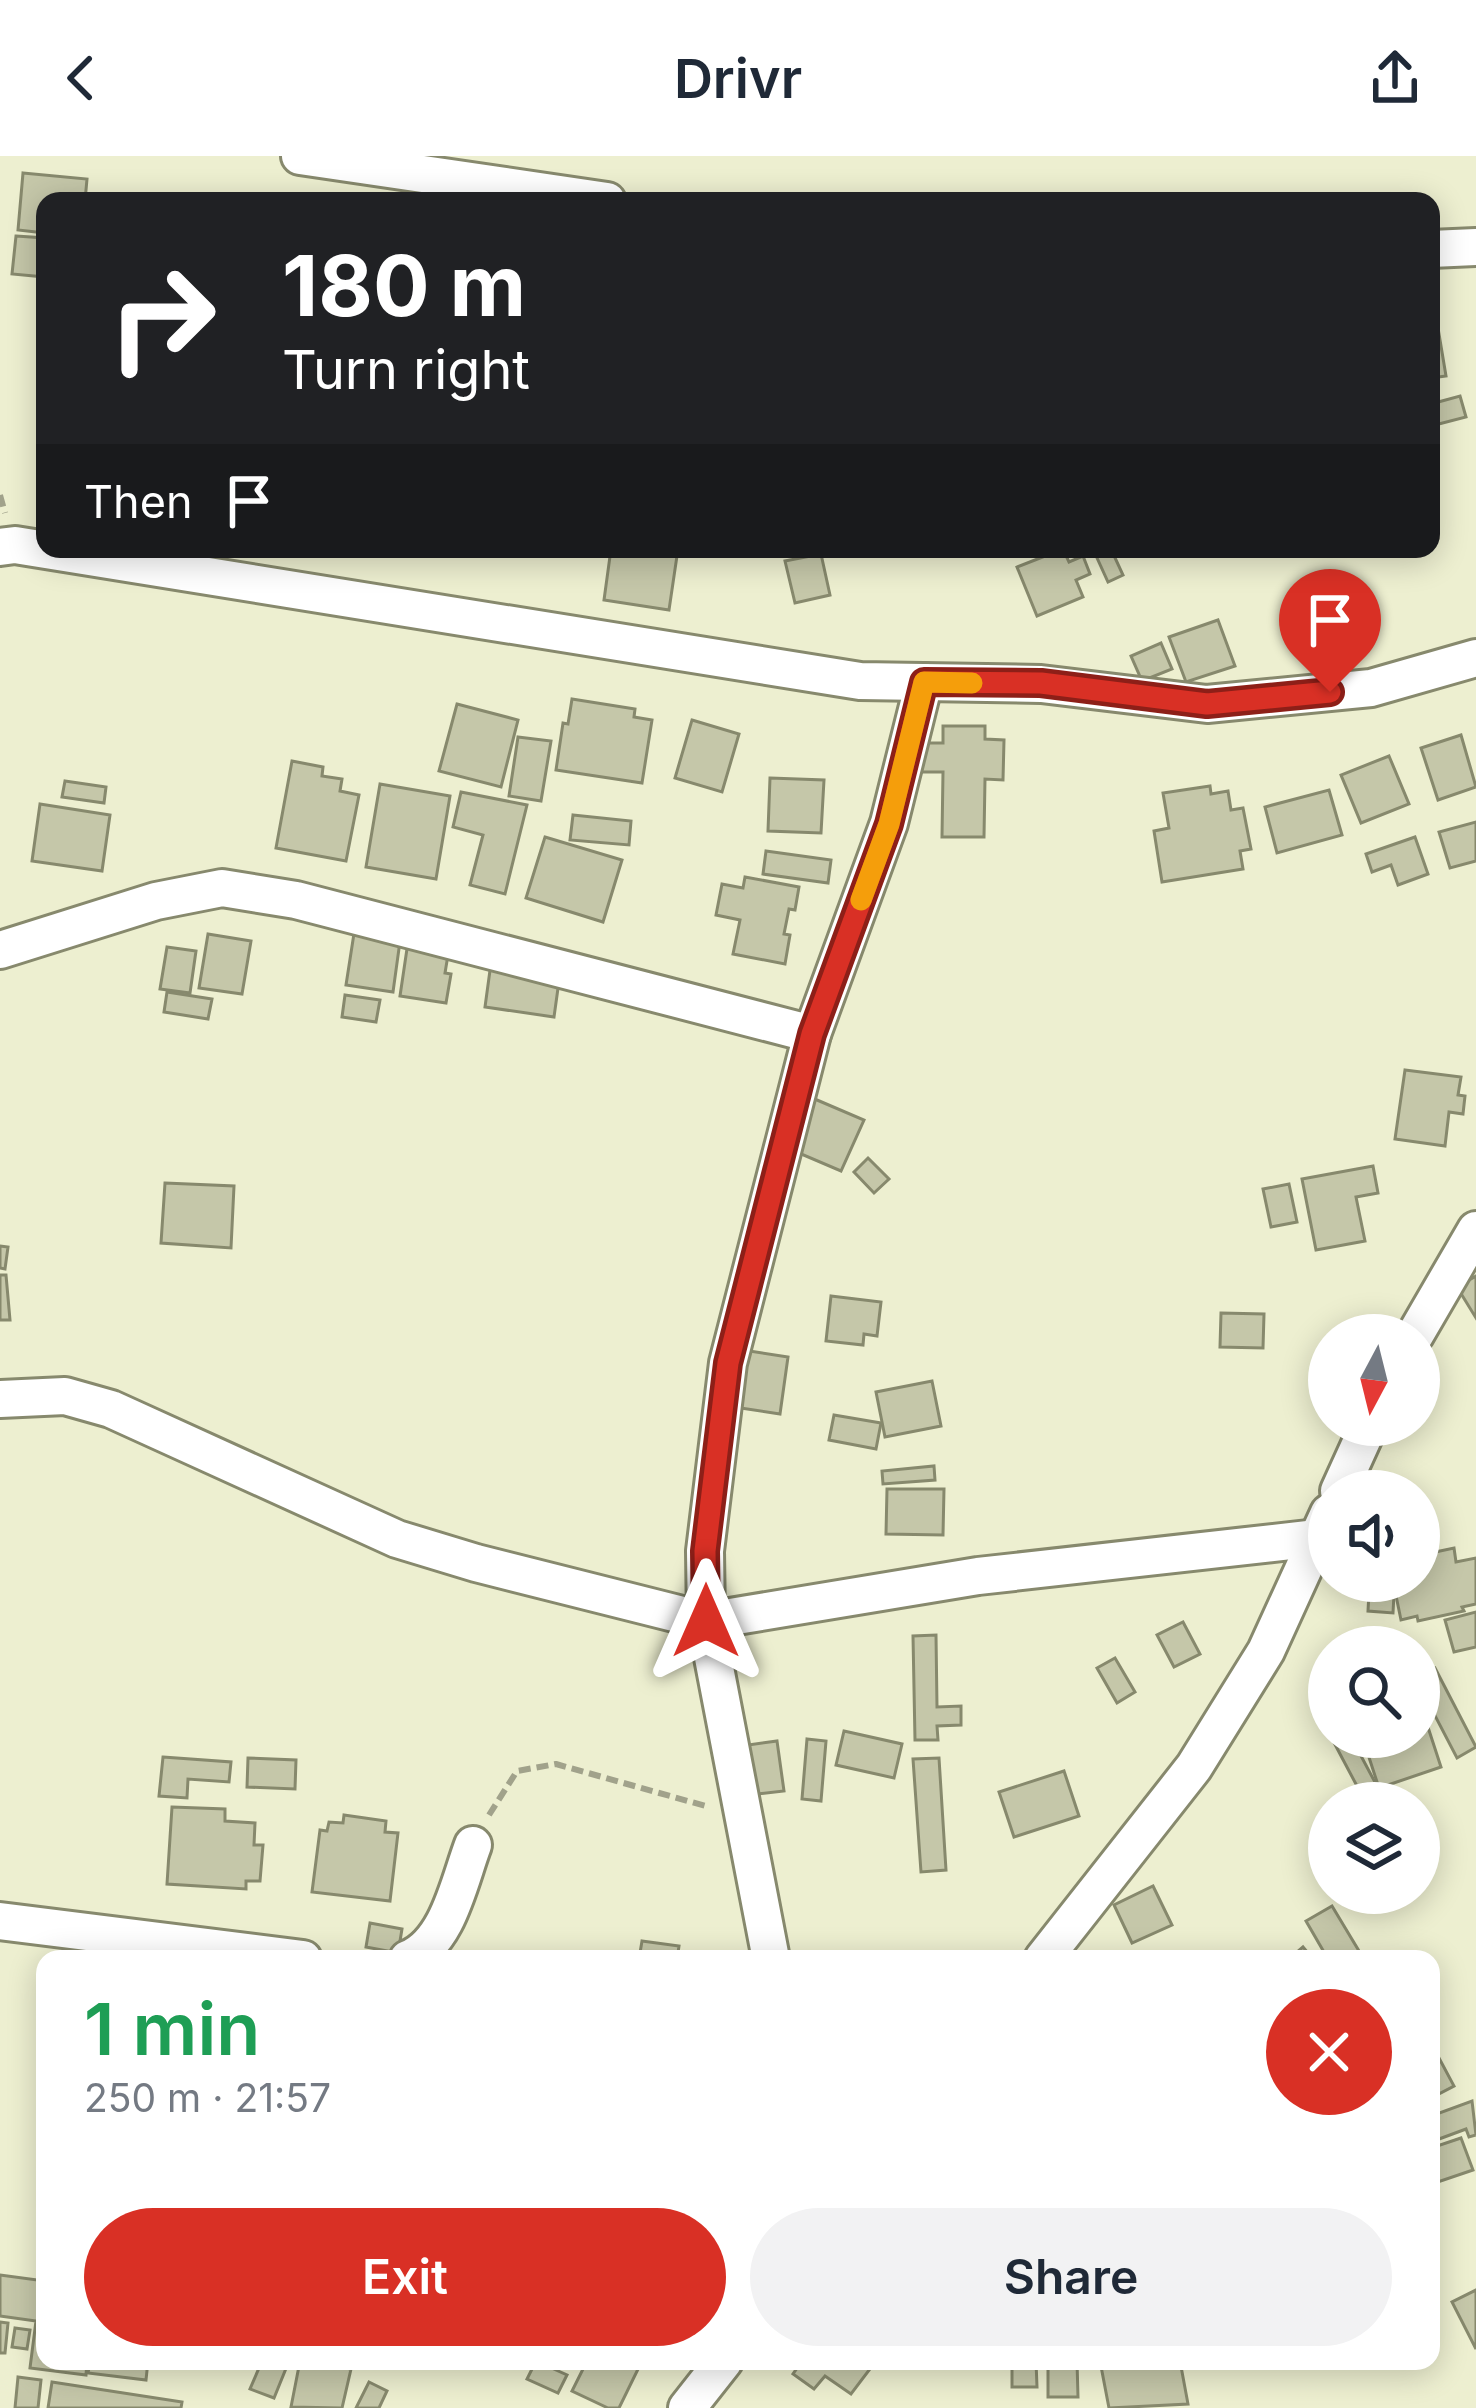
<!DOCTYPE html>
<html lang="en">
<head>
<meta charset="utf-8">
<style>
	:root { --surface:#fff; --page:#f2f2f3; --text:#1f2937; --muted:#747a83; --accent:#d93025 }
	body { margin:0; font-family:Inter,sans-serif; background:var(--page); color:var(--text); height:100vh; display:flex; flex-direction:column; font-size:45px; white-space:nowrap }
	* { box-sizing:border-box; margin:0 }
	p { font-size:39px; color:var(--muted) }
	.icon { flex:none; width:66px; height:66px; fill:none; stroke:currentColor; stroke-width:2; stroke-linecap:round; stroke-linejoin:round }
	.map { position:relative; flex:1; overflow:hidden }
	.details { position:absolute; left:36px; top:1794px; width:1404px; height:420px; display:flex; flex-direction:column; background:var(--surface); border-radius:24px; box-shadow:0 6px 30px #0003 }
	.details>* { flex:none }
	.top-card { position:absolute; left:36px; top:36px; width:1404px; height:366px; border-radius:24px; box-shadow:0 6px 30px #0003; background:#202124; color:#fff; overflow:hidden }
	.needle { width:78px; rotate:187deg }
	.tools { position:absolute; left:1308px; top:1158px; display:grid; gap:24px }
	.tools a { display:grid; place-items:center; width:132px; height:132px; border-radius:50%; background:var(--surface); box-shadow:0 6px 30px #0003; font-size:60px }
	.pin { position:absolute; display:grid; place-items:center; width:102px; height:102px; color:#fff; margin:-123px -51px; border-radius:50% 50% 50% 0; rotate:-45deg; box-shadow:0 0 12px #0007 }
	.pin .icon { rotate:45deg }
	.me { position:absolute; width:132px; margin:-66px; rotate:0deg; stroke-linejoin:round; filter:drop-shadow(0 0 9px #0008) }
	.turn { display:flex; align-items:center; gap:42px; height:252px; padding:0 48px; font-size:54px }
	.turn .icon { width:156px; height:156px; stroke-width:2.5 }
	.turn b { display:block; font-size:84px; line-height:102px }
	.then { display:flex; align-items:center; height:114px; padding:0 48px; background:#0003; gap:24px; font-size:45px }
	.round { display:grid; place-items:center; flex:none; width:126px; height:126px; border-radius:63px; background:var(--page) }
	.summary { display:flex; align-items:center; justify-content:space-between; height:204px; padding:0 48px }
	h1 { font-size:72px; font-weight:600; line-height:90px; color:#1e9e55 }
	.cta { display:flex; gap:24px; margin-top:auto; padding:24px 48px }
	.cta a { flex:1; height:138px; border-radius:72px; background:var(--accent); color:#fff; font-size:48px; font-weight:600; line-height:138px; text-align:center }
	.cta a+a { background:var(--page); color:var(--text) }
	header { display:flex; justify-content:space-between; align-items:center; height:156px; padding:0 48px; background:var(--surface); font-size:54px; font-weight:600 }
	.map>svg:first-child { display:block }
</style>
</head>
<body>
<header><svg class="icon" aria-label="back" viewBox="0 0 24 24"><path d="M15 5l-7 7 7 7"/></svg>Drivr<svg class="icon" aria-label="share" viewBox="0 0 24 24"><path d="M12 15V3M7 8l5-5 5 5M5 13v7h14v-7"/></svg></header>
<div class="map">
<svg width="1476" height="2252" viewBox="0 0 1476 2252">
	<rect width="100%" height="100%" fill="#edefd0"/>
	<g fill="#c5c7a9" stroke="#87896d" stroke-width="3">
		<path d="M23 17 87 23 85 45H45V77L18 74Z"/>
		<path d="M16 80 45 82V121L12 118Z"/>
		<path d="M1436 160 1446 220 1431 222V161Z"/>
		<path d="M1460 240 1466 261 1431 270V248Z"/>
		<path d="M611 393H678L669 454 604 444Z"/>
		<path d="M1063 393 1069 406 1083 400 1090 418 1076 424 1083 441 1037 460 1017 411Z"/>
		<path d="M1093 393H1111L1123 419 1108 426Z"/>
		<path d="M821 398 830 439 795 447 785 405Z"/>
		<path d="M1218 464 1235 510 1186 526 1169 481Z"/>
		<path d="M1161 487 1172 513 1142 525 1131 500Z"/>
		<path d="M572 543 635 553 634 561 652 564 642 627 556 614 563 567 568 568Z"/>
		<path d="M457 548 518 564 501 631 439 615Z"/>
		<path d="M692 564 739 578 722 636 675 622Z"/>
		<path d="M943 570H985V583L1004 584 1003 624 985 623 984 681H942L943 616H912V587H943Z"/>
		<path d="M1461 579 1476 631 1438 644 1421 592Z"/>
		<path d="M518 581 551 585 541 645 509 640Z"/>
		<path d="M1389 600 1409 648 1361 667 1341 619Z"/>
		<path d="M292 605 323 611 322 620 342 623 340 635 359 639 346 705 276 692Z"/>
		<path d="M770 622 824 624 821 677 768 675Z"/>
		<path d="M65 625 106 631 104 647 62 641Z"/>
		<path d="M380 628 450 640 436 723 366 711Z"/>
		<path d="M1210 630 1211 638 1228 635 1231 654 1243 652 1251 693 1240 695 1243 713 1162 726 1154 675 1169 672 1163 637Z"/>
		<path d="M1329 634 1342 679 1277 697 1265 651Z"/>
		<path d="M461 636 527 649 505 738 470 729 483 679 453 671Z"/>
		<path d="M40 648 110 659 102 715 32 705Z"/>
		<path d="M573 659 631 665 629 689 570 684Z"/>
		<path d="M1476 666V705L1450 712 1439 676Z"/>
		<path d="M545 681 622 704 603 766 526 742Z"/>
		<path d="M1415 681 1428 718 1398 729 1391 709 1372 716 1366 698Z"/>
		<path d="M766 695 831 704 828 727 763 718Z"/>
		<path d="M745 721 799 731 795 754 789 753 784 778 790 779 785 808 733 798 740 764 716 759 722 728 743 732Z"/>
		<path d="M355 771 401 778 393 836 346 829Z"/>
		<path d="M208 778 251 785 242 838 199 832Z"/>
		<path d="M408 786 449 793 445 817 451 818 446 847 400 840Z"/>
		<path d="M167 791 196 795 190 837 160 833Z"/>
		<path d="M491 807 559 825 554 861 485 851Z"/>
		<path d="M167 836 212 843 208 863 164 856Z"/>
		<path d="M345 839 380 844 376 866 342 861Z"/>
		<path d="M1405 914 1461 921 1458 939 1465 940 1463 958 1449 956 1445 990 1395 983Z"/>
		<path d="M810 941 864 964 841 1015 787 992Z"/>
		<path d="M868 1002 889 1023 874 1037 854 1016Z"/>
		<path d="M1373 1010 1378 1037 1356 1041 1365 1085 1316 1094 1302 1023Z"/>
		<path d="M165 1027 234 1030 231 1092 161 1087Z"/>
		<path d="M1289 1028 1297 1066 1271 1071 1263 1033Z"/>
		<path d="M0 1090 8 1091 5 1113 0 1112Z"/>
		<path d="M0 1119H6L10 1164H0Z"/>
		<path d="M1476 1120V1162L1457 1131Z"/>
		<path d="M831 1140 881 1146 877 1180 864 1178 863 1189 826 1185Z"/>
		<path d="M1221 1157 1264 1158 1263 1192 1220 1191Z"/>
		<path d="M743 1194 788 1201 780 1258 734 1251Z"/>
		<path d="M932 1225 941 1270 885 1281 876 1236Z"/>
		<path d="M834 1259 881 1267 876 1293 829 1284Z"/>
		<path d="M934 1310 935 1324 883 1328 882 1315Z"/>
		<path d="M887 1333H944L943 1379 886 1378Z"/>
		<path d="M1454 1392 1456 1406 1476 1402V1448L1462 1451 1464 1455 1418 1465 1417 1460 1401 1464 1393 1425H1419V1413L1428 1411 1426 1398Z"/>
		<path d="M1369 1436 1394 1438 1393 1457 1368 1455Z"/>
		<path d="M1476 1456V1491L1454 1496 1445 1464Z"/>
		<path d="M1183 1466 1200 1498 1174 1511 1157 1479Z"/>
		<path d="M936 1479 937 1551 961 1550V1569L937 1570 938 1584H915L913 1480Z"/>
		<path d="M1115 1502 1135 1536 1117 1547 1097 1512Z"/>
		<path d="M1435 1512 1476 1591 1457 1602 1419 1529V1521Z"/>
		<path d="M1329 1518V1541L1324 1542 1317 1522Z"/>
		<path d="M1425 1562 1441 1611 1379 1632 1363 1583 1419 1581V1564Z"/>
		<path d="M844 1575 902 1588 894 1622 836 1609Z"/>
		<path d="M1331 1581H1351L1386 1647H1366Z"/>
		<path d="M807 1583 826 1585 821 1645 802 1643Z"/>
		<path d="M777 1585 784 1635 748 1639 741 1590Z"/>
		<path d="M163 1601 231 1606 229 1626 188 1623 187 1642 159 1640Z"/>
		<path d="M248 1602 296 1604 295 1633 247 1631Z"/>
		<path d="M939 1602 946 1714 921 1716 913 1603Z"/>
		<path d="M1064 1615 1079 1660 1014 1681 999 1636Z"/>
		<path d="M172 1651 225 1653V1665L255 1667 254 1689H263L260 1725H246V1733L167 1728Z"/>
		<path d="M344 1659 386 1665 385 1676 398 1677 390 1745 312 1736 320 1674 327 1675 329 1666 343 1667Z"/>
		<path d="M1153 1730 1172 1769 1132 1787 1114 1749Z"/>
		<path d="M1332 1750 1359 1795 1344 1803H1328L1306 1765Z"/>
		<path d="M370 1767 402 1773 398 1797 366 1791Z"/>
		<path d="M642 1785 679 1790 677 1803H639Z"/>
		<path d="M1303 1791 1313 1803H1289Z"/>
		<path d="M1431 1887 1454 1930 1431 1942Z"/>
		<path d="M1472 1945 1476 1979 1469 1981 1466 1973 1431 1986V1960Z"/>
		<path d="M1461 1982 1473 2014 1432 2028 1431 1992Z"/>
		<path d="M0 2119 45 2125V2205H87L86 2219 30 2212 36 2165 0 2160Z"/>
		<path d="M1476 2134V2193L1452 2146Z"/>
		<path d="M0 2166 8 2167 5 2197H0Z"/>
		<path d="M15 2172 30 2174 27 2193 12 2191Z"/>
		<path d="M90 2205H148L146 2224 88 2217Z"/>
		<path d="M262 2205H289L274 2242 250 2233Z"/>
		<path d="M300 2205 351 2213 342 2252 291 2251Z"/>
		<path d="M536 2205 567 2219 558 2237 527 2223Z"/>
		<path d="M587 2205H642L619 2252H608L572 2235Z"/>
		<path d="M802 2205H876L851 2238 825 2220 814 2233 793 2218Z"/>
		<rect x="960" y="2205" width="24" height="7"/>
		<path d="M1012 2205H1036L1037 2231H1012Z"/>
		<path d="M1048 2205H1077L1078 2241H1048Z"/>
		<path d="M1100 2205H1180L1188 2248 1109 2252Z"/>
		<path d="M18 2221 41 2224 38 2252H15Z"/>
		<path d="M52 2226 182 2246 181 2252H48Z"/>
		<path d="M369 2226 387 2235 379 2252H356Z"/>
	</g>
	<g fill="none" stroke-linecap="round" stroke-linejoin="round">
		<defs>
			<g id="minor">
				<path d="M300 0 607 45"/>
				<path d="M1431 93 1476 91"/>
				<path d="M0 391 15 389 860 525 1041 528 1207 548 1371 532 1476 502"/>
				<path d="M0 794 156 745 222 732 296 744 812 878"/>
				<path d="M1415 1179 1476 1074"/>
				<path d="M0 1243 65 1240 111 1253 397 1383 476 1407 706 1465 978 1420 1317 1382"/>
				<path d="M1339 1335 1369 1269"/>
				<path d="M0 1765 303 1803"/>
				<path d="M408 1803C448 1787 459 1726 473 1689"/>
				<path d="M771 1803 706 1465 705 1395 728 1207 812 878 889 667 924 526"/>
				<path d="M1043 1803 1194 1611 1266 1495 1329 1357"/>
				<path d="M687 2252 724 2205"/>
			</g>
		</defs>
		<use href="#minor" stroke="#87896d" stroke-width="42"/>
		<g stroke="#a1a28b" stroke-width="6" stroke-dasharray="12 6" stroke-linecap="butt">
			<path d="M0 339 5 357"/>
			<path d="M489 1659 517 1615 556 1608 709 1651"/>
		</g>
		<use href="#minor" stroke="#fff" stroke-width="36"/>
	</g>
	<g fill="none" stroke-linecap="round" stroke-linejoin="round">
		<defs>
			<path id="route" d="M706 1465 705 1395 728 1207 812 878 889 668 924 526 1041 527 1207 548 1330 536"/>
		</defs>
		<use href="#route" stroke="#8d1f18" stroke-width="30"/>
		<use href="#route" stroke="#d93025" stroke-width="21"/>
		<path stroke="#f59e0b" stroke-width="21" d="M861 744 889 668 924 526 972 527"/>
	</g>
</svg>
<div class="tools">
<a><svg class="needle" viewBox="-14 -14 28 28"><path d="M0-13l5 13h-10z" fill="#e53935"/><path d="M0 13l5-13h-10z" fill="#747a83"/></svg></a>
<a><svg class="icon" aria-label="sound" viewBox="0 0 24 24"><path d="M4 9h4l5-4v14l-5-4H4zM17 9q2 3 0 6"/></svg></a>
<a><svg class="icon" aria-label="search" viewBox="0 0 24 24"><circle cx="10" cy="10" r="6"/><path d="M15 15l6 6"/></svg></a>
<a><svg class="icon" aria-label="layers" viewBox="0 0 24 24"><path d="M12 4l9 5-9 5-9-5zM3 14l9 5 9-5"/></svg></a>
</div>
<div class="pin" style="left:1330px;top:536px;background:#d93025"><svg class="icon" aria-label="arrive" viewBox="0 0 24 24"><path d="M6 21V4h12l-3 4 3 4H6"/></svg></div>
<svg class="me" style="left:706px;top:1465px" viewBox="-20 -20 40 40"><path d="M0-17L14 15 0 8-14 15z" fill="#d93025" stroke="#fff" stroke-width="4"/></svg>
<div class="top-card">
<div class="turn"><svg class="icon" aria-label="right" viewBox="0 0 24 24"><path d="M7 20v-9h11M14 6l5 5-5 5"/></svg><div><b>180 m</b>Turn right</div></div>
<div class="then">Then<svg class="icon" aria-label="arrive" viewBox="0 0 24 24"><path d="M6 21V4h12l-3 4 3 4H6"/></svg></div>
</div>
<section class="details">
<div class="summary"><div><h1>1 min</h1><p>250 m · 21:57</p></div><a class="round" style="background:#d93025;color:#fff"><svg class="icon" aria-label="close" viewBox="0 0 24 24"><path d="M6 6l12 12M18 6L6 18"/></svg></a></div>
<div class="cta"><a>Exit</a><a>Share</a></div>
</section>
</div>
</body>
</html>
